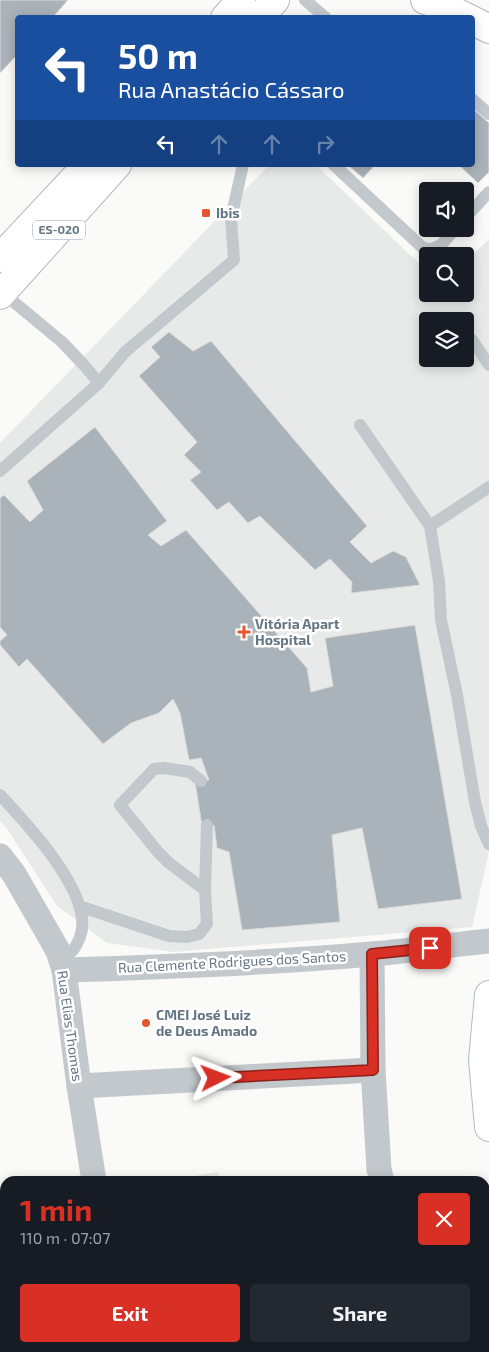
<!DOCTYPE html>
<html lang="en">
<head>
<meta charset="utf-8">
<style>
	:root { --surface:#171b24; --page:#242831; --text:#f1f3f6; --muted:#9ea1a6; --accent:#d93025 }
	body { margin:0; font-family:"Exo 2",sans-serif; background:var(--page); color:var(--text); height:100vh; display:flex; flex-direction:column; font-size:19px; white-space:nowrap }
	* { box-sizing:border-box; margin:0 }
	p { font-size:16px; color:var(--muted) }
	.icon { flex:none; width:28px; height:28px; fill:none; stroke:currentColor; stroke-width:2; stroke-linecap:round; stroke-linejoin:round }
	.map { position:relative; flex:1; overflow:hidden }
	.details { position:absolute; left:0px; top:1176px; width:490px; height:176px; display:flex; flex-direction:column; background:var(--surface); border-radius:15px 15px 0 0; box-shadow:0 2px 12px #0003 }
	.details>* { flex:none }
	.hud { position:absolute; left:15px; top:15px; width:460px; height:152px; border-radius:5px; box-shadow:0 2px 12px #0003; background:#1a4fa0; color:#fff; overflow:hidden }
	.controls { position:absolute; left:419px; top:182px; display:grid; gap:10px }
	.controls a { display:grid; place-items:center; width:55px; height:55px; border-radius:5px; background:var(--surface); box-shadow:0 2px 12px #0003; font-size:25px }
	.pin { position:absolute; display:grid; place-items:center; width:42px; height:42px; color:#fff; margin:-21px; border-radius:10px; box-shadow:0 2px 8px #0006 }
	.me { position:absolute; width:55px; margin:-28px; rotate:87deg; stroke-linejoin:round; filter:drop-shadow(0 0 4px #0008) }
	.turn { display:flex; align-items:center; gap:18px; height:105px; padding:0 20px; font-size:22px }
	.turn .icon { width:65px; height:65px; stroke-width:2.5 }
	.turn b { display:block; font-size:35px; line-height:42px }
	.lanes { display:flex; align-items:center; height:48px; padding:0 20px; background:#0003; justify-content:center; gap:25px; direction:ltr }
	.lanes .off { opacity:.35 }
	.round { display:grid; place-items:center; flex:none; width:52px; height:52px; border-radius:5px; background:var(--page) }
	.overview { display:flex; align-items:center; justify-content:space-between; height:85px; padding:0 20px }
	h1 { font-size:30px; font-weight:700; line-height:38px; color:var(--accent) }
	.button { display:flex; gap:10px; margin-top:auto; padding:10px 20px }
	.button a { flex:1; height:58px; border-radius:5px; background:var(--accent); color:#fff; font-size:20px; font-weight:700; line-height:58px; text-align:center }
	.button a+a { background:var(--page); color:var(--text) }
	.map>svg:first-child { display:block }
</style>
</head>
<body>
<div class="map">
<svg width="489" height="1352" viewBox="0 0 489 1352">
	<rect width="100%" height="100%" fill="#fafaf8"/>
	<g fill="#e8e9e9" fill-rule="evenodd">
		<path d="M269 165H316L427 271 428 294H465V262L489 239V851L472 927 174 952 107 943 57 906 6 827 0 821V443ZM428 321H465V359H428Z"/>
		<path d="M218 1172 220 1181H196L195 1176Z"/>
	</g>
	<g fill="#aab3b9" stroke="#dcdcda">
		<path d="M0 0H68L52 18H18V54L0 73Z"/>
		<path d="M472 108 489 123V172L478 183 459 165H472Z"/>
		<path d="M348 165H375L363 178Z"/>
		<path d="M169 332 193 351 211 341 367 526 350 542 371 563 393 551 406 557 420 585 351 593 352 582 330 559 315 570 260 516 248 523 229 502 217 510 190 480 201 472 184 455 197 442 139 376 160 357 151 347Z"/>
		<path d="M95 427 167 521 148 535 161 546 186 530 307 668 311 692 333 686 325 638 415 625 462 899 378 909 362 828 332 835 340 922 242 930 229 852 217 848 214 825 202 826 195 782 209 780 201 758 189 760 180 713 173 699 159 713 131 723 103 744 27 659 19 667 0 645V641L7 635 0 627V498L4 495 30 522 43 510 27 481Z"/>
	</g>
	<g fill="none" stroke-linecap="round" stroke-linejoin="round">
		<defs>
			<g id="secondary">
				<path d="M425 0 441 5 468 18"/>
				<path d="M472 20 489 29"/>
				<path d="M489 995 483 1060 489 1127"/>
			</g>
			<g id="primary">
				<path d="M225 18 241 0"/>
				<path d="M259 18 275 0"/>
				<path d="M0 258 87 165"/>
				<path d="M0 295 117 165"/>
			</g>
		</defs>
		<use href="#secondary" stroke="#b3babf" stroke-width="30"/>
		<use href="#primary" stroke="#b5babe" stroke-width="30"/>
		<g stroke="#c3c8cc" stroke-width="12">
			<path d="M305 0 326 18"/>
			<path d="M472 99 489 114"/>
			<path d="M334 165 423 248 431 249 441 245 455 229"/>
			<path d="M465 218 489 192"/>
			<path d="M2 292 62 342 83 364 99 383"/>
			<path d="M472 340 489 365"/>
			<path d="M360 425 430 526 439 581 441 620 457 695 475 802 481 826 489 844"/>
			<path d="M0 471 99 383 125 352 234 260 231 218 243 165"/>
			<path d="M430 526 489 487"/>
			<path d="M201 781 190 772 164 768 154 769 120 805 158 852 169 863 205 890"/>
			<path d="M0 795C26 823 96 896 80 937 75 949 73 953 60 958"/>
			<path d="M79 906 169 936 187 937 199 934 207 924 205 890 207 825"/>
		</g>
		<g stroke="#c3c8cc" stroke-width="25">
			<path d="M0 856 14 874 49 935 58 951 64 970 79 1086 94 1181"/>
			<path d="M372 954 373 1070 379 1169 382 1181"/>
			<path d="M64 970C167 967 270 963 372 954 411 951 450 945 489 941"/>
			<path d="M79 1086 373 1070"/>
			<path d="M120 1348 121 1352"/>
			<path d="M384 1352 385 1348"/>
		</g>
		<use href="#secondary" stroke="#fff" stroke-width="28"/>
		<use href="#primary" stroke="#fff" stroke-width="28"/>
	</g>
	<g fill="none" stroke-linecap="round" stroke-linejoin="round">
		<defs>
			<path id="route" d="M216 1078 373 1070 372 954 430 948"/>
		</defs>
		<use href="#route" stroke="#8d1f18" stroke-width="12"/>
		<use href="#route" stroke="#d93025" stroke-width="9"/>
	</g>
	<g fill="#e4572e" stroke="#fff" stroke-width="2">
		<rect x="201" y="208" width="10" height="10" rx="2.5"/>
		<path d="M241.5 624.5h5v5h5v5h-5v5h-5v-5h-5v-5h5z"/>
		<circle cx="146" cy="1023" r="5"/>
	</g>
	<g text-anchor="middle" stroke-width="5" stroke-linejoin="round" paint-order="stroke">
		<rect fill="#fff" stroke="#939fa8" stroke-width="1" x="33" y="220.5" width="52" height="19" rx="4"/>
		<g font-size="12" font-weight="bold" fill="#657683">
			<text x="59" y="234">ES-020</text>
		</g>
		<g font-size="14" font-weight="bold" fill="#657683" stroke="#fff" text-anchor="start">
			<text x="216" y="218">Ibis</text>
			<text x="255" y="629">Vitória Apart<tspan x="255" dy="16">Hospital</tspan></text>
			<text x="156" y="1020">CMEI José Luiz<tspan x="156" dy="16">de Deus Amado</tspan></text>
		</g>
		<g font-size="14" fill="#657683" stroke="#fff">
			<text transform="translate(232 962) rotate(-3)" y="5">Rua Clemente Rodrigues dos Santos</text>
			<text transform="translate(70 1026) rotate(82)" y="5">Rua Elias Thomas</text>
		</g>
	</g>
</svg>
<div class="controls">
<a><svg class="icon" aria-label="sound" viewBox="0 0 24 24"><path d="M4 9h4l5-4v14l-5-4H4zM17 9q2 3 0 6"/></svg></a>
<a><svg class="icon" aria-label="search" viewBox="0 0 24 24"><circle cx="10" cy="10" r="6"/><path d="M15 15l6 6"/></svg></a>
<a><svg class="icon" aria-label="layers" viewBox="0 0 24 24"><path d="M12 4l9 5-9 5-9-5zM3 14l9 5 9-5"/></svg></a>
</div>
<div class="pin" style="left:430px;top:948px;background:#d93025"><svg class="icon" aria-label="arrive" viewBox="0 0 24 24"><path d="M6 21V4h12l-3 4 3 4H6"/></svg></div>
<svg class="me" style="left:216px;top:1078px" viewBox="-20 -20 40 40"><path d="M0-17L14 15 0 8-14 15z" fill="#d93025" stroke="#fff" stroke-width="4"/></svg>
<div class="hud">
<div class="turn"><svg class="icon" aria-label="left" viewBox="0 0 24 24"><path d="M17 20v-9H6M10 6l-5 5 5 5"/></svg><div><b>50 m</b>Rua Anastácio Cássaro</div></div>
<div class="lanes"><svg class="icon" aria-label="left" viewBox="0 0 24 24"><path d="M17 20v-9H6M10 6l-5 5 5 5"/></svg><svg class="icon off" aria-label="ahead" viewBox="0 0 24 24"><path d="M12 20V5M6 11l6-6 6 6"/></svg><svg class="icon off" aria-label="ahead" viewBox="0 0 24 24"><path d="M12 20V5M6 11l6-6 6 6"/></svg><svg class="icon off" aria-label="right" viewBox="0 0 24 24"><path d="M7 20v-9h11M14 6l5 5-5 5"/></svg></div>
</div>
<section class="details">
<div class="overview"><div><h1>1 min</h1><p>110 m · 07:07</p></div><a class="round" style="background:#d93025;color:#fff"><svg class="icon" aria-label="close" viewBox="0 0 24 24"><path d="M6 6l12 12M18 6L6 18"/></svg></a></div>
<div class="button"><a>Exit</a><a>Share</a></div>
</section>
</div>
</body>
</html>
